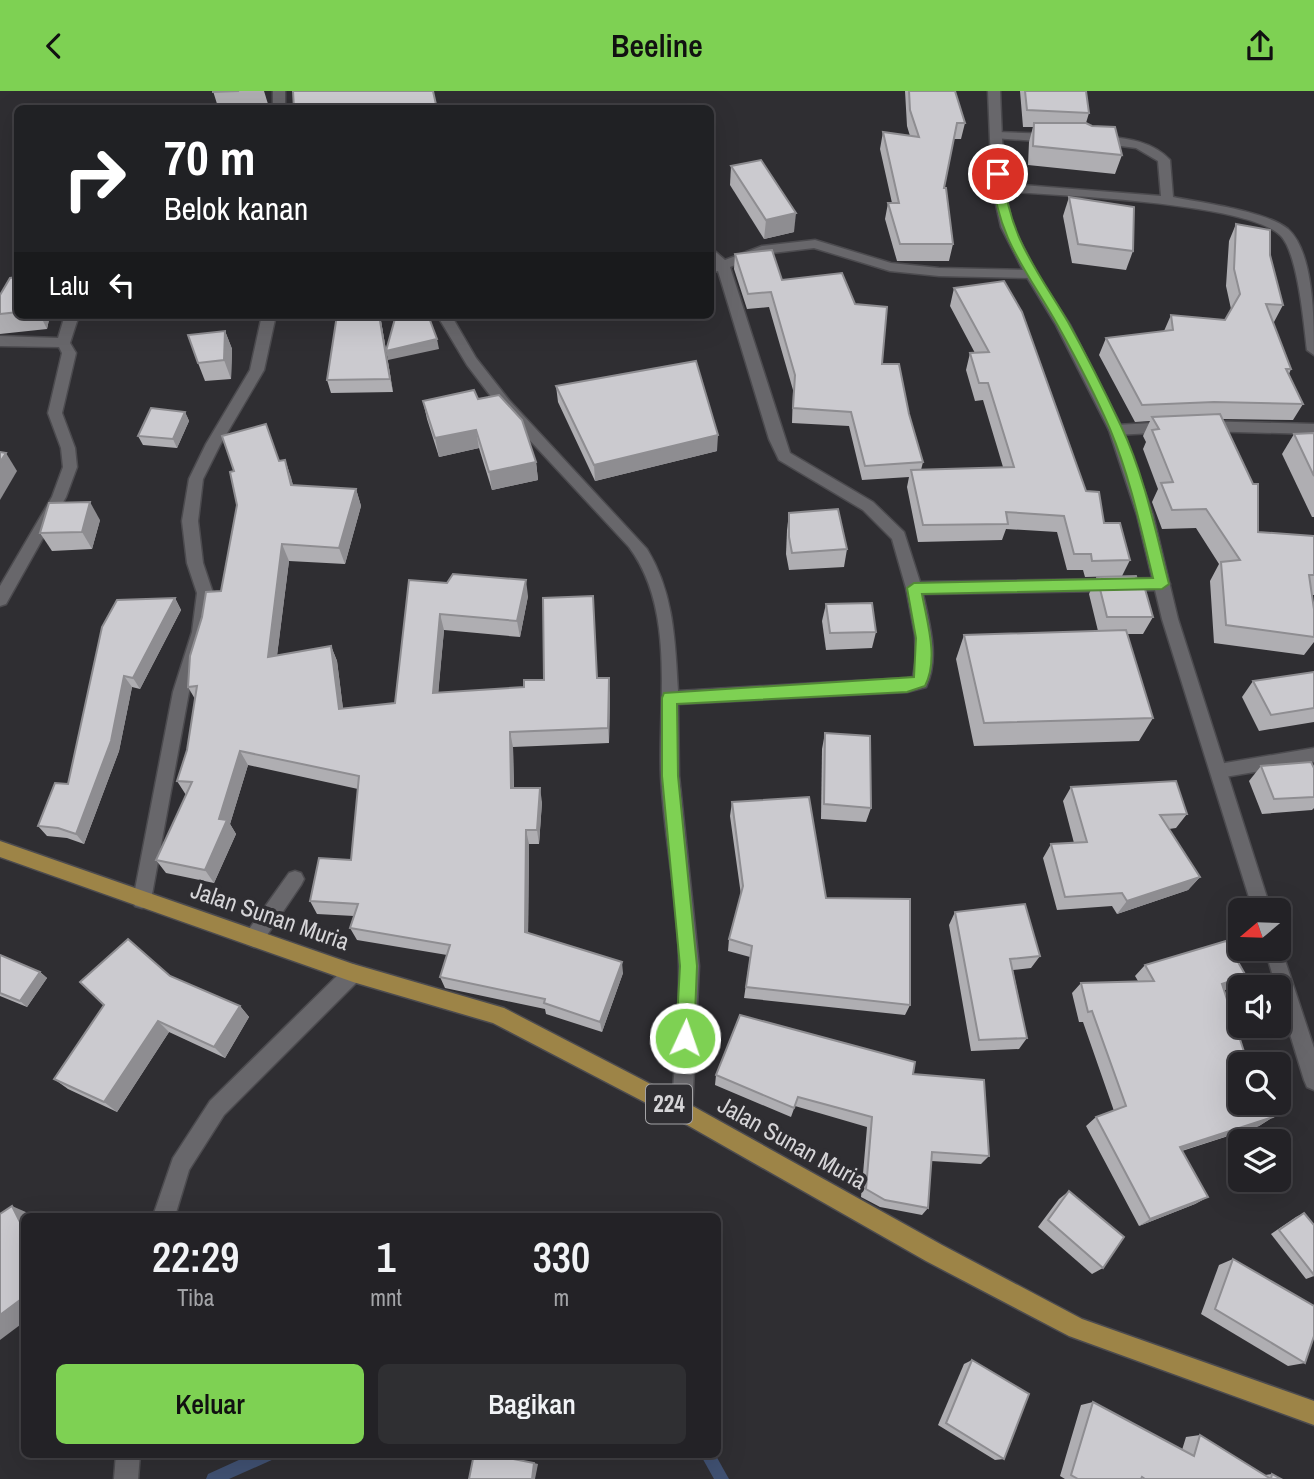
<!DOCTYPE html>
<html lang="id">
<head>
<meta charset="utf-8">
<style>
	:root { --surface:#232226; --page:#2f2f32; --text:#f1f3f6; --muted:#a3a4a7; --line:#403f43; --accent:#7ed153 }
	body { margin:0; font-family:"Archivo Narrow",sans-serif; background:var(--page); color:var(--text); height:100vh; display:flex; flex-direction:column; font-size:26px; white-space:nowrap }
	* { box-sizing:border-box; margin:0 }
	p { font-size:23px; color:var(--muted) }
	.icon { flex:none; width:38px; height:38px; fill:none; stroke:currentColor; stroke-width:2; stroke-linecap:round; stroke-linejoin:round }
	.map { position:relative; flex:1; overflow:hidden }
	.drawer { position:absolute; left:21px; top:1122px; width:700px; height:245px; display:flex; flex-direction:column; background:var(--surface); border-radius:10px; box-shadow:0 7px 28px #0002,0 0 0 2px var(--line) }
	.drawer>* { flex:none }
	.guide { position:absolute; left:14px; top:14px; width:700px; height:214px; border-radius:10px; box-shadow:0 7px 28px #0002,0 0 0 2px var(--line); background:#202124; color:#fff; overflow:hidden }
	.needle { width:46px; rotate:251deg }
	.buttons { position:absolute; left:1228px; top:807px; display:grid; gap:14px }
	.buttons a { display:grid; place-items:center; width:63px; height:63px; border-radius:10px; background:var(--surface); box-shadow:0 7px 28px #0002,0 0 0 2px var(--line); font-size:35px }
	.pin { position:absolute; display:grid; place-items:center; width:60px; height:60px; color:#fff; margin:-30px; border:4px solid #fff; border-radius:50%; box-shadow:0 2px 7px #0007 }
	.me { position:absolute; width:77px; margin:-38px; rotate:3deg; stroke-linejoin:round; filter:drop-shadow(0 0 5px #0008) }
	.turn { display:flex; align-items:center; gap:24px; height:147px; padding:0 35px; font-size:32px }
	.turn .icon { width:91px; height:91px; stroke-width:2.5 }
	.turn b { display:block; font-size:49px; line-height:60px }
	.then { display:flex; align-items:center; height:66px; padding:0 35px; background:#0003; gap:14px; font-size:26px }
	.eta { display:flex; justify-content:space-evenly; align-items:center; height:119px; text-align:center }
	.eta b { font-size:42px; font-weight:600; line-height:49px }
	.primary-button { display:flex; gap:14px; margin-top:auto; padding:14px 35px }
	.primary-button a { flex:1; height:80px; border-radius:10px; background:var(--accent); color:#111; font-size:28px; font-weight:600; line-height:80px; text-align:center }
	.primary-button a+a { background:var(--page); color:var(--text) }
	header { display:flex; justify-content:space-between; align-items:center; height:91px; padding:0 35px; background:var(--accent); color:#111; font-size:32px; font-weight:600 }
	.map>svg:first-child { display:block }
</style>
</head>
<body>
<header><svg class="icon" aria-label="back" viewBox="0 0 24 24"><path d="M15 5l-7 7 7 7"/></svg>Beeline<svg class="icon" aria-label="share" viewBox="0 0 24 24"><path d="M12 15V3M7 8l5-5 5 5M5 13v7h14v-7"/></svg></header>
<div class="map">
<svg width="1314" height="1388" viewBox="0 0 1314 1388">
	<rect width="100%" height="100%" fill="#2f2e32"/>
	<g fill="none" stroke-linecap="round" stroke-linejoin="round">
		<g fill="#405172" fill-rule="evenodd">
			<path d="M252 1363H276L274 1368 229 1388H206L208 1383Z"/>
			<path d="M700 1363H715L729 1388H714Z"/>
		</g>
		<defs>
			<g id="minor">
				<rect x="273" y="0" width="12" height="18"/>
				<path d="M997 41 1053 43 1059 47 1053 51 993 47V43Z"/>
				<path d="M1095 44C1121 47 1151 48 1170 69L1173 106C1202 112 1266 120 1288 138 1314 161 1314 230 1314 264L1307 259C1304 234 1298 163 1281 145 1249 111 1051 104 998 100L992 96 998 92 1161 105 1158 70 1136 57 1091 51 1089 48Z"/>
				<path d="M815 149 891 172 939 177 1031 179 1037 183 1031 187 939 185 890 180 814 157 764 163 730 176 790 362 873 411 904 441 920 491 1162 487 1170 493 1162 499 923 503C929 532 940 567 926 596L907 601 678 613 679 685 699 875 692 1020 689 1027 682 1030 675 1027 672 1020C674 972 680 924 679 876 679 812 664 748 661 685 658 611 676 519 629 456L499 316 467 274 437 224H451L476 267 509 309 647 458C674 502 675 550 678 600L907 587 913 586 916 568 915 544 906 497 892 448 863 419 779 369 769 348 718 180 710 182V174L714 172 710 168V156L725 169 762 155Z"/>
				<path d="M65 224H79L70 252 76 262 62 322 75 357 77 376 66 406 6 513 0 515V495L52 406 63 376 61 357 48 322 62 262 59 256 0 255V245L58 247Z"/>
				<path d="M262 224H276L264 279 220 354 203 388 198 430 203 472 213 502 208 541 189 601 151 809 149 815 142 817 135 815 133 809 173 601 192 541 197 502 187 472 182 430 189 388 206 353 250 279Z"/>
				<path d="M1202 330 1314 333V343L1202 340 1195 335Z"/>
				<path d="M1171 331 1178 336 1171 341 1116 344 1109 339 1116 334Z"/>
				<path d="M1314 657V671L1219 687 1213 685 1210 680 1213 675 1219 673Z"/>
				<path d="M295 780 301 782 304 788 301 794 261 853 254 856 247 853 245 847 247 841 289 782Z"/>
				<path d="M353 873 360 876 363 882 360 888 224 1024 189 1079 175 1125H153L173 1067 210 1010 346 876Z"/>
				<path d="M116 1363H140L138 1388H114Z"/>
			</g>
			<g id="tertiary">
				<path d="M988 0H1000L1004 96 1013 136 1037 183 1070 234 1123 339 1153 424 1178 528 1271 819H1253L1162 528 1137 424 1109 339 1056 234 1025 183 1001 136 992 96Z"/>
				<path d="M1279 851 1314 957V999L1307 996 1304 989 1279 907V896H1276L1265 858H1279Z"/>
			</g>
			<path id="primary" d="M0 750 353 873 504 917 689 1013 942 1154 1082 1228 1314 1310V1334L1069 1245 926 1170 675 1027 493 932 353 891 0 766Z"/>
		</defs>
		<use href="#minor" stroke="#4c4b4f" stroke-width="3"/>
		<use href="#tertiary" stroke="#4c4b4f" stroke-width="3"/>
		<use href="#primary" stroke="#4c4b4f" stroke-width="3"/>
		<use href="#minor" fill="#68676b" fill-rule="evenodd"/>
		<use href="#tertiary" fill="#68676b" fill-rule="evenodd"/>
		<use href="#primary" fill="#9d8447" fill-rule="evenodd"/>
	</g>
	<g fill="#afaeb2">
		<path d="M213 0H264L268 13 218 16Z"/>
		<path d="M905 0H955L965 32 961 48H953L944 97 953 153 949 170H897L885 128 888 112H892L880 58 883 41 910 45 907 35Z"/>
		<path d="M1020 0H1086L1089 22 1086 32 1122 64 1115 83 1028 74 1029 51 1033 36H1023Z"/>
		<path d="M731 75 794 141 764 148 730 94Z"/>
		<path d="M1069 106 1133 160 1126 179 1072 172 1063 125Z"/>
		<path d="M1236 133 1270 164 1283 214 1274 231H1273L1291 278 1289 283 1303 313 1293 329 1223 328 1258 441 1314 445V504H1312L1314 518V551L1304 564 1214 552 1210 490 1219 473 1196 437 1162 438 1152 411 1158 398 1143 358 1146 351 1143 345 1150 330 1135 331 1099 264 1106 247 1164 240 1171 224 1225 229 1231 218 1226 195 1229 150Z"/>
		<path d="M735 163 782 189 855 213 882 273 909 323 923 371 921 379 1003 376 983 309 975 310 966 279 970 262H975L950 215 954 197 1086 400 1104 432 1130 469 1122 485 1085 486 1083 479H1067L1057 441 1006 438 1002 449 918 451 907 396 909 386 862 389 849 335 792 332 793 299 769 216 747 218 734 178Z"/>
		<path d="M18 186V224H50L47 238 0 243V204Z"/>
		<path d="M337 224H380L393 301 331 302 327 289Z"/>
		<path d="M225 240 232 258 231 288 205 290 198 272Z"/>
		<path d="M556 295 717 360 595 390 558 311Z"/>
		<path d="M478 308 536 371 538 389 492 399 479 357 439 366 427 328 423 310Z"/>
		<path d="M185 321 189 330 177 357 143 354 138 345Z"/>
		<path d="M1314 342V426H1312L1282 363 1294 343Z"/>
		<path d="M285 369 293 394 356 398 361 415 345 473 289 470 277 564 331 555 337 570 343 618 395 612 409 489 528 505 520 546 444 539 438 602 524 596 597 587 610 602 609 652 513 656 514 697 542 711 539 753H529L528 842 623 882 602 941 546 923 545 918 445 897 440 886 447 864 357 849 350 837 354 825 317 823 310 810 351 769 358 698 248 674 230 733 236 743 214 792 166 782 156 769 186 704 177 690 187 659 195 608 188 596 221 500 237 414 234 380Z"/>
		<path d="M789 422 847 458 844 476 789 479 786 463 787 439Z"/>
		<path d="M100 429 92 458 52 460 40 442Z"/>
		<path d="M1097 486 1139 498 1153 526 1143 543H1127L1153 627 1139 650 974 655 956 568 964 544 1098 540 1089 503Z"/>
		<path d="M175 507 181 519 140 598 132 596 119 660 84 753 67 747 47 745 38 735 68 693 102 536Z"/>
		<path d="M826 513 876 541 872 557 826 559 822 530Z"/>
		<path d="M1314 581V631L1259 640 1242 606 1253 590Z"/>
		<path d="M825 642 871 717 866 731 821 728 822 658Z"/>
		<path d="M1261 675 1314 677V717L1312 719 1262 723 1249 690Z"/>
		<path d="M1071 696 1187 723 1176 737 1169 738 1200 786 1188 799 1117 823 1112 815 1057 819 1043 767 1051 753 1074 752 1063 710Z"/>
		<path d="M732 711 826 807 910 914 905 924 744 907 750 866 728 860 729 848 741 804 730 725Z"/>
		<path d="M955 821 1040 865 1031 877 1013 879 1027 947 1019 958 971 960 949 834Z"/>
		<path d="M0 864 40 881 47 887 27 916 0 905Z"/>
		<path d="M1145 874 1246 885 1234 896 1224 899 1241 973 1273 1026 1259 1035 1182 1060 1208 1106 1195 1113 1139 1135 1086 1035 1096 1026 1114 1020 1083 931H1079L1072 902 1081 892 1138 890 1135 885Z"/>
		<path d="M170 885 240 915 249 926 225 967 169 941 117 1021 68 998 54 988Z"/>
		<path d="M913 983 989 1065 981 1073 931 1070 928 1117 922 1124 880 1116 861 1106 867 1036 795 1015 791 1026 715 994 716 984Z"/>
		<path d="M1069 1100 1103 1177 1092 1183 1038 1136 1059 1108Z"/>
		<path d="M1304 1122 1314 1185 1306 1188 1271 1143 1296 1126Z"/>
		<path d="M1233 1168 1305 1272 1288 1275 1201 1223 1219 1174Z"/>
		<path d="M972 1269 1004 1368 995 1369 938 1334 964 1273Z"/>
		<path d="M1093 1311 1182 1359 1186 1346 1200 1344 1265 1384 1272 1383 1281 1388H1065L1060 1385 1081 1314Z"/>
	</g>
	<g fill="#8e8d91">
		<path d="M796 122 794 141 764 148 766 129Z"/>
		<path d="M40 224H50L47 238Z"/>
		<path d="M379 224H380L393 301 390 288Z"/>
		<path d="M225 240 232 258 231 288 224 269Z"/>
		<path d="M437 248 439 258 388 269 386 260Z"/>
		<path d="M185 321 189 330 177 357 173 348Z"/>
		<path d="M476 339 479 357 439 366 435 347Z"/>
		<path d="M718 344 717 360 595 390 594 374Z"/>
		<path d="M6 362 17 380 0 409V371Z"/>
		<path d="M285 369 291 386 297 411 291 394Z"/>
		<path d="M536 371 538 389 492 399 489 381Z"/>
		<path d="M356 398 361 415 345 473 339 457Z"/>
		<path d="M90 411 100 429 92 458 82 441Z"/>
		<path d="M282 453 289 470 275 581 268 566Z"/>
		<path d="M526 489 528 505 520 546 517 530Z"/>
		<path d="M175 507 181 519 140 598 133 587Z"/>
		<path d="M440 523 444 539 437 617 433 602Z"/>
		<path d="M331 555 337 570 345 633 339 618Z"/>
		<path d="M124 585 132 596 119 660 84 753 76 743Z"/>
		<path d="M609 587 610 602 609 652 608 637Z"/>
		<path d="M510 641 513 656 514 711 511 697Z"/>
		<path d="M240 660 248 674 230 733 236 743 214 792 205 779 219 728Z"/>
		<path d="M540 697 542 711 539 753 537 739Z"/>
		<path d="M526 739 529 753 528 853 525 841Z"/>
		<path d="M1200 786 1188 799 1117 823 1127 810Z"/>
		<path d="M622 871 623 882 602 941 600 931Z"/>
		<path d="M40 881 47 887 27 916 20 910Z"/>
		<path d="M1246 885 1234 896 1210 904 1222 893Z"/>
		<path d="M240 915 249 926 225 967 214 956Z"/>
		<path d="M158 930 169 941 117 1021 104 1011Z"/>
		<path d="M1273 1026 1259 1035 1168 1064 1180 1056Z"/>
		<path d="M1208 1106 1195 1113 1139 1135 1150 1128Z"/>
		<path d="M12 1115 35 1125H24V1139Z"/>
		<path d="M24 1206V1231L0 1249V1224Z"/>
		<path d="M534 1372 538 1373 535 1388H532Z"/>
	</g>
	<g fill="#cbcacf" stroke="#8e8d91" stroke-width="2">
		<path d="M213 0H239L213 1Z"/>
		<path d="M293 0H433L437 18H294Z"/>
		<path d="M909 0H955L965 32H957L944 97H946L953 153H900L888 112H899L883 41 919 46 910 19Z"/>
		<path d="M1025 0H1086L1089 22 1027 19Z"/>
		<path d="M1034 32H1086L1092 35 1115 36 1122 64 1033 55Z"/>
		<path d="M761 69 796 122 766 129 731 75Z"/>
		<path d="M1069 106 1134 116 1133 160 1078 153Z"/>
		<path d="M1236 133 1270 139V164L1283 214 1266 213 1291 278H1286L1303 313 1214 311 1142 314 1106 247 1173 239 1171 224 1225 229 1240 203 1234 178Z"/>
		<path d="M772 159 782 189 842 182 855 213 887 216 882 273H899L909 323 923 371 865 375 851 321 793 317 795 284 771 201 748 203 735 163Z"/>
		<path d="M18 186V221L0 223V204L10 187Z"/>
		<path d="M1004 190 1022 221 1086 400 1099 401 1104 432H1120L1130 469 1092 470 1091 463H1074L1064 425 1006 421 1008 433 923 434 911 379 1014 376 988 292H979L970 262 989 261 954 197Z"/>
		<path d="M337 224H379L390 288 327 289Z"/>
		<path d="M396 224H428L437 248 386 260Z"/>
		<path d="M225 240 224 269 198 272 188 244Z"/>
		<path d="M696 270 718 344 594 374 556 295Z"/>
		<path d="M474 299 478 308 499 304 522 329 536 371 489 381 476 339 435 347 423 310Z"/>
		<path d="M151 317 185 321 173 348 138 345Z"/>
		<path d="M1220 323 1253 393H1258V441L1314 445V484H1309L1314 518V546L1226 534 1221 471 1240 469 1206 418 1172 419 1161 392 1173 391 1152 339 1159 338 1152 326Z"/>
		<path d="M266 333 279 370 285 369 291 394 356 398 339 457 282 453 268 566 331 555 339 618 395 612 409 489 447 492 453 483 526 489 517 530 440 523 433 602 524 596V589H544L543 507 593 505 597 587H609L608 637 510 641 511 697H540L537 739H526L525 841 622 871 600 931 544 912 545 908 440 886 450 854 350 837 358 813 310 810 319 767 351 769 359 685 240 660 219 728 227 729 205 779 156 769 192 691 177 690 187 659 197 595 188 596 190 565 202 526 206 501 221 500 237 414 230 381 234 380 222 345Z"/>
		<path d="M1314 342V385L1294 343Z"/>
		<path d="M0 361 6 362 0 371Z"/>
		<path d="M90 411 82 441 40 442 49 412Z"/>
		<path d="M838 418 847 458 792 462 789 446V422Z"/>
		<path d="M1136 485 1139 498H1145L1153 526H1107L1097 486Z"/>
		<path d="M175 507 133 587 124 585 111 650 76 743 58 737 38 735 55 692 68 693 102 536 117 509Z"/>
		<path d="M872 512 876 541 830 542 826 513Z"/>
		<path d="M1126 539 1153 627 984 632 964 544Z"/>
		<path d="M1314 581V617L1271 624 1253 590Z"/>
		<path d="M825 642 870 645 871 717 824 713Z"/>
		<path d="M1311 671 1314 677V706L1274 708 1261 675Z"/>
		<path d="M1176 690 1187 723 1160 724 1200 786 1127 810 1122 802 1065 806 1051 753 1087 751 1071 696Z"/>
		<path d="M809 706 826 807 910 808V914L746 896 752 855 729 848 743 795 732 711Z"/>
		<path d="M1025 813 1040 865 1010 868 1027 947 979 949 955 821Z"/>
		<path d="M128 848 170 885 240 915 214 956 158 930 104 1011 54 988 104 914 80 891Z"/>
		<path d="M1226 850 1246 885 1222 893 1248 973H1241V1012H1264L1273 1026 1180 1056 1208 1106 1150 1128 1096 1026 1126 1015 1092 920 1088 921 1081 892 1154 890 1145 874Z"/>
		<path d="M0 864 40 881 20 910 0 902Z"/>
		<path d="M740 924 915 971 913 983 984 989 989 1065 932 1061 928 1117 885 1109 866 1098 872 1026 798 1006 794 1017 716 984Z"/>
		<path d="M1069 1100 1124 1146 1103 1177 1048 1129Z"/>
		<path d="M12 1115 24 1139V1206L0 1224V1123Z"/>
		<path d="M1304 1122 1314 1134V1184L1279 1139Z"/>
		<path d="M1233 1168 1314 1215V1245L1305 1272 1215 1218Z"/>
		<path d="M972 1269 1029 1303 1004 1368 946 1332Z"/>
		<path d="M1093 1311 1194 1365 1200 1344 1271 1388 1272 1383 1281 1388H1145L1142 1386 1141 1388H1078L1071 1384Z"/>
		<path d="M474 1363H487L534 1372 532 1388H469Z"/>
	</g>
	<path fill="#7ed153" stroke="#528836" stroke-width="2" d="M998 79 1003 83C1009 146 1037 179 1068 231 1087 265 1105 301 1121 335 1144 383 1156 442 1169 493L1162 498 922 503C927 531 939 568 925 595L907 601 677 613 678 685 697 875 694 947 692 954 685 956 679 954 676 947 680 875 662 685V607L664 602 914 586 916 547 907 497 914 492 1153 487C1141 438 1130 386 1110 338 1095 303 1076 267 1057 233 1026 178 998 149 992 83Z"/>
	<g text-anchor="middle" stroke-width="7" stroke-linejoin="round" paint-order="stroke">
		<rect fill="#2f2e32" stroke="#a4a3a6" stroke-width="2" x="646" y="993.5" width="46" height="39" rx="5"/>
		<g font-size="23" font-weight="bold" fill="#d6d5d8">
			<text x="669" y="1021">224</text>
		</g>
		<g font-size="24" fill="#d6d5d8" stroke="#2f2e32">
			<text transform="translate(270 825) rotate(19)" y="8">Jalan Sunan Muria</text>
			<text transform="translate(792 1052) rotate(29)" y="8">Jalan Sunan Muria</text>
		</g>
	</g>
</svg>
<div class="buttons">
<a><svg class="needle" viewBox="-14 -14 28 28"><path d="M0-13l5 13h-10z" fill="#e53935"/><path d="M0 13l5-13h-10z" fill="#a3a4a7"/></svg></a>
<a><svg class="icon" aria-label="sound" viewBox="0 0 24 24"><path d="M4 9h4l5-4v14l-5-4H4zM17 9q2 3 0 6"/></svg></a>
<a><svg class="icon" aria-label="search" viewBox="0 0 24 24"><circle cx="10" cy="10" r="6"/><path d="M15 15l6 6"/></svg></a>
<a><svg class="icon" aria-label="layers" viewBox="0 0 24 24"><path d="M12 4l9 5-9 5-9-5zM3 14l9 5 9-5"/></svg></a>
</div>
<div class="pin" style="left:998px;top:83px;background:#d93025"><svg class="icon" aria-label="arrive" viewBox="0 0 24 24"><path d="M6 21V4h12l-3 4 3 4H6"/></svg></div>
<svg class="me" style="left:685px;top:947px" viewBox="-20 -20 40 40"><circle r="17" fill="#7ed153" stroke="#fff" stroke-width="3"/><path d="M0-11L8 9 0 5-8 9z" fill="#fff"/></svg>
<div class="guide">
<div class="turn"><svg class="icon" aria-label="right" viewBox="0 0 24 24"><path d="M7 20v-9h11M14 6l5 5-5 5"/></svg><div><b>70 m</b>Belok kanan</div></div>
<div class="then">Lalu<svg class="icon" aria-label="left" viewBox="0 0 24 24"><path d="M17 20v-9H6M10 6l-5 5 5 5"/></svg></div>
</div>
<section class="drawer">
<div class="eta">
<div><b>22:29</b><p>Tiba</p></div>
<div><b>1</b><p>mnt</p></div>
<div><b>330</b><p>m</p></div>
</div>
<div class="primary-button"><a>Keluar</a><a>Bagikan</a></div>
</section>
</div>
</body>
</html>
